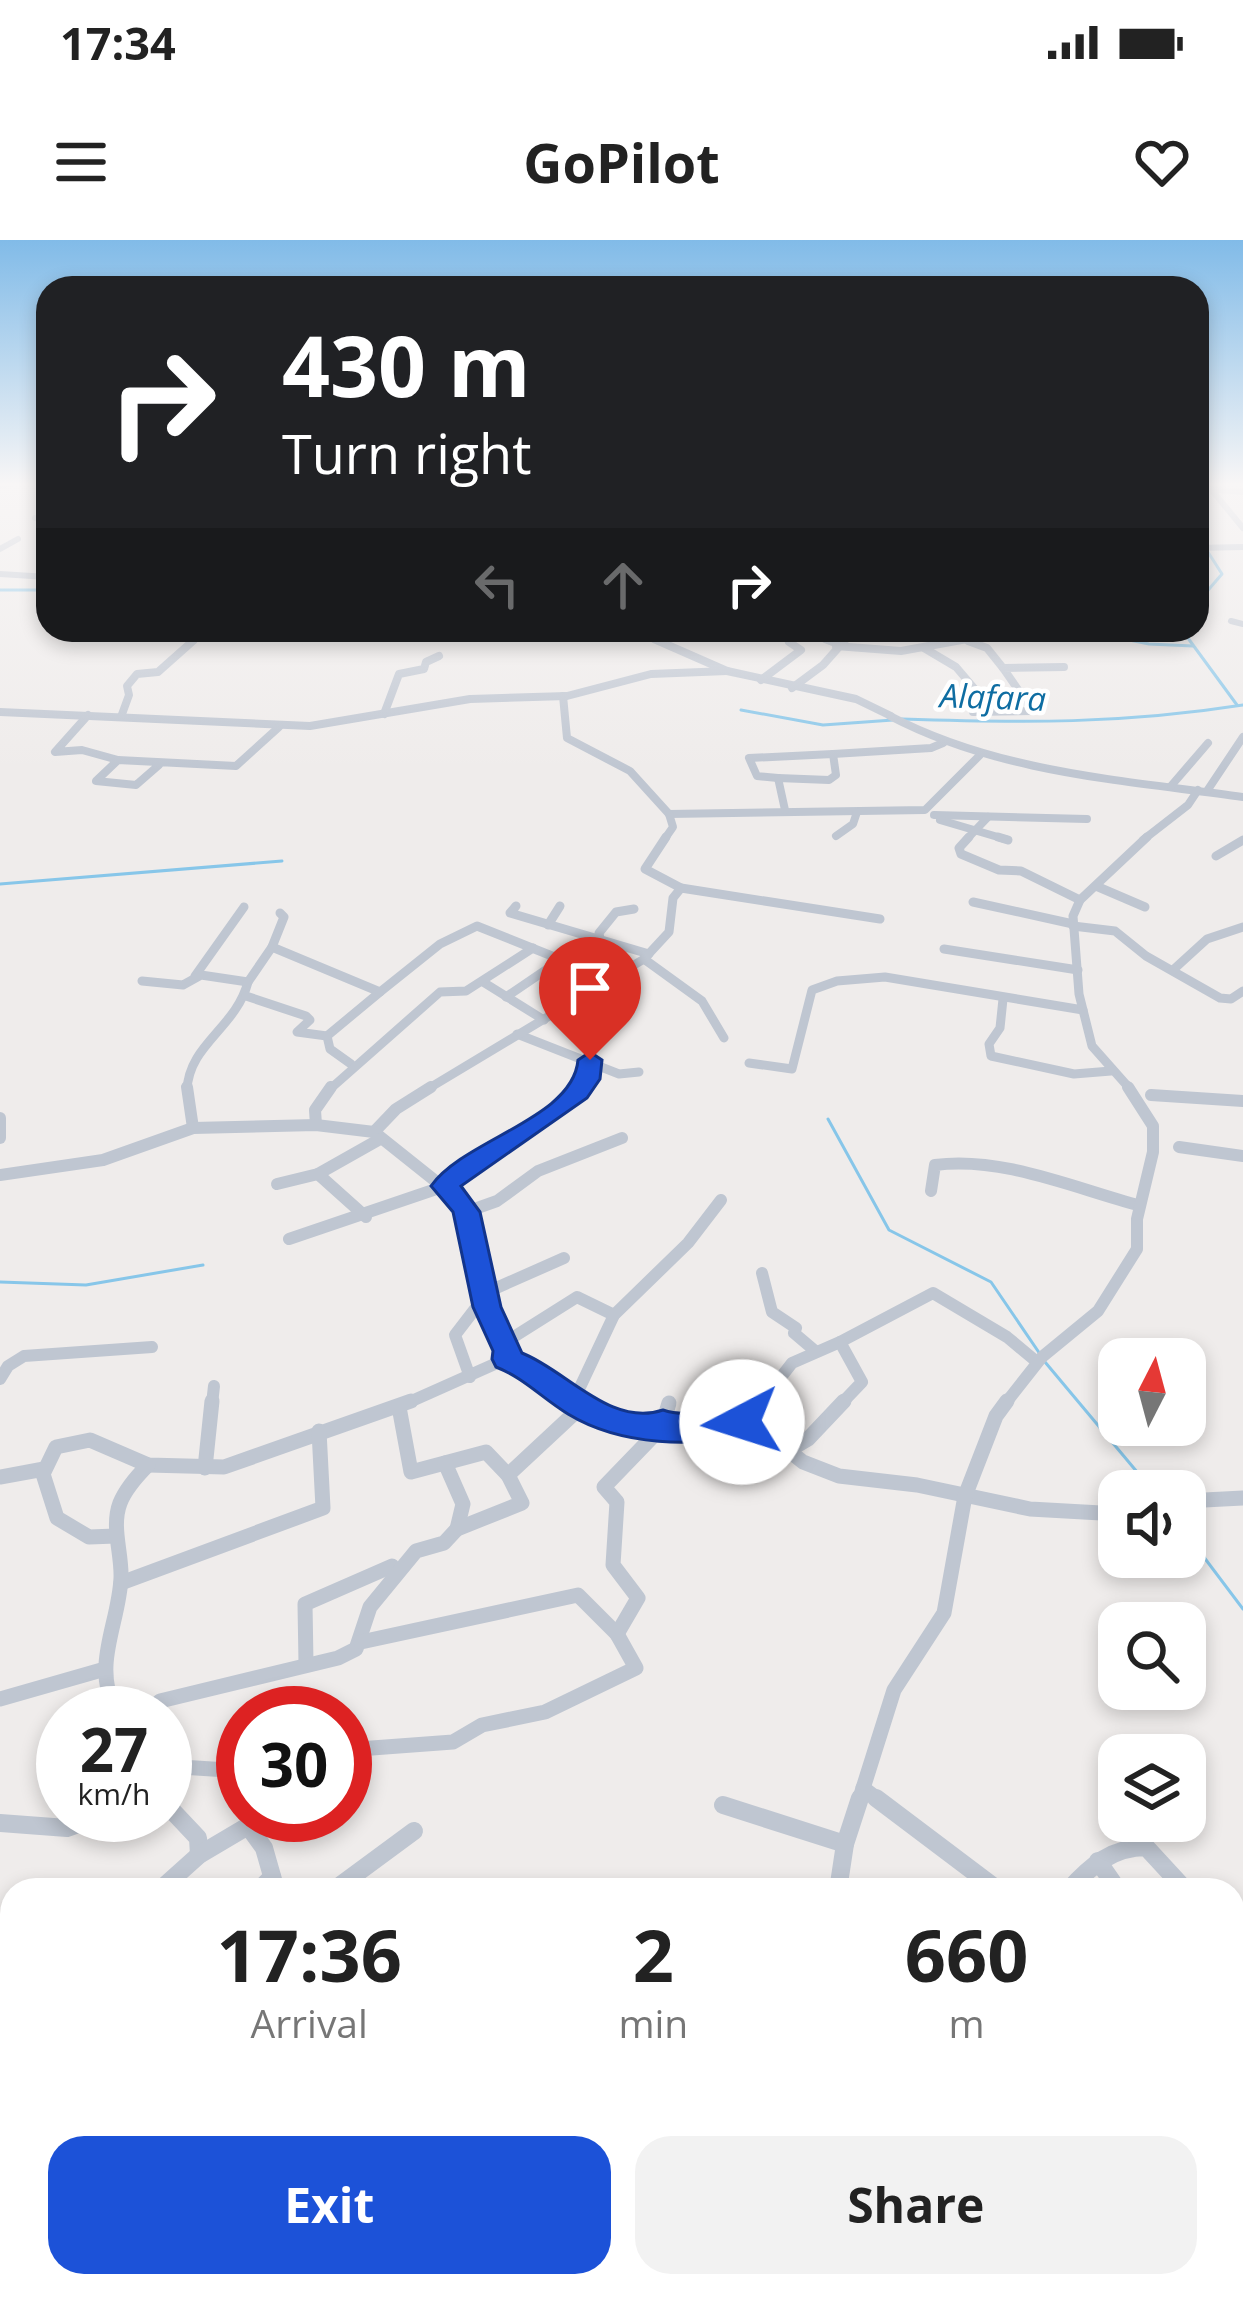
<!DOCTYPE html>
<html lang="en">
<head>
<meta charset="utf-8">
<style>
	:root { --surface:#fff; --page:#f2f2f2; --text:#222; --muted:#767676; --accent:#1c52d8 }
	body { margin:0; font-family:"Open Sans",sans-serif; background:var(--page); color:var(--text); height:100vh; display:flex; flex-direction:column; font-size:45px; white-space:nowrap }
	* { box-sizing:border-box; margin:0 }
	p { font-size:39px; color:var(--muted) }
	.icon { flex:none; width:66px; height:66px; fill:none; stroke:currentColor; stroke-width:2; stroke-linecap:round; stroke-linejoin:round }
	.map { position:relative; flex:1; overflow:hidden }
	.panel { position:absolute; left:0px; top:1638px; width:1245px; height:420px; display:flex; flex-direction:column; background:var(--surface); border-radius:36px 36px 0 0; box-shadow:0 6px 18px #0003 }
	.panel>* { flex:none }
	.guide { position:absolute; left:36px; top:36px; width:1173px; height:366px; border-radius:36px; box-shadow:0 6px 18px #0003; background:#202124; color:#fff; overflow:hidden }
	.needle { width:78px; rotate:6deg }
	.tools { position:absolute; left:1098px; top:1098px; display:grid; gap:24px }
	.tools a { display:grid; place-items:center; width:108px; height:108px; border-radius:24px; background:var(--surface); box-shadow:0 6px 18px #0003; font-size:60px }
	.speed { position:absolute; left:36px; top:1446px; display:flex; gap:24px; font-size:60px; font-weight:700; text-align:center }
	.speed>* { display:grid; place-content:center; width:156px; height:156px; border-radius:50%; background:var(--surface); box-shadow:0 6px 18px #0003; line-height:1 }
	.speed small { font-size:30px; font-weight:400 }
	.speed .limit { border:18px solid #d22; background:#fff; color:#111 }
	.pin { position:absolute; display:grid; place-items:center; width:102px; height:102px; color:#fff; margin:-123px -51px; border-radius:50% 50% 50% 0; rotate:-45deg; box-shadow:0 0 12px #0007 }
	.pin .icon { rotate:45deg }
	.me { position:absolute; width:132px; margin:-66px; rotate:265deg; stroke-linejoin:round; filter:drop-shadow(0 0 9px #0008) }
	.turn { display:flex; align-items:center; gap:42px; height:252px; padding:0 48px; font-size:54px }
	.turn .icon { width:156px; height:156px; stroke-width:2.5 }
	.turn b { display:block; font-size:84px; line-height:102px }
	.lanes { display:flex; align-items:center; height:114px; padding:0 48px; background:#0003; justify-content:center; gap:60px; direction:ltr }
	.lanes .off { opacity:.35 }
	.eta { display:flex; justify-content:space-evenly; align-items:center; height:204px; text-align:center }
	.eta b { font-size:72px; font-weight:700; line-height:84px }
	.action { display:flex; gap:24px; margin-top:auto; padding:24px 48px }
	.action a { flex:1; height:138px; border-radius:36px; background:var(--accent); color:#fff; font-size:48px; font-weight:700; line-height:138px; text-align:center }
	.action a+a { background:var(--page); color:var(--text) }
	.status { display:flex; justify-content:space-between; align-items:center; height:84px; padding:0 60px; background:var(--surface); direction:ltr }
	.status svg { height:33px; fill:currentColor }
	header { display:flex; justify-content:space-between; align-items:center; height:156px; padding:0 48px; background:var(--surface); font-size:54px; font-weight:700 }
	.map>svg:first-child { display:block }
</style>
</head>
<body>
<div class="status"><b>17:34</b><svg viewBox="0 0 49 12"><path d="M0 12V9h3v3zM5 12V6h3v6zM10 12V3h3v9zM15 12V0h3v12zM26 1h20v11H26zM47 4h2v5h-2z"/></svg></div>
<header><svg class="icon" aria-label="menu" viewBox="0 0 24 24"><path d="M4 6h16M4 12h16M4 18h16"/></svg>GoPilot<svg class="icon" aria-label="heart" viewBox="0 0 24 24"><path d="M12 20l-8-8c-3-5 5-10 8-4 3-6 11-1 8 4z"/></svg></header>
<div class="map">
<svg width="1243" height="2058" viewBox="0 0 1243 2058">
	<rect width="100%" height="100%" fill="#efeceb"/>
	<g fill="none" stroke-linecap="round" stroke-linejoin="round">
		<g stroke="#87c6e9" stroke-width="3">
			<path d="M0 350H48"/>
			<path d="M1197 363 1222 334 1199 298"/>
			<path d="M1080 390 1149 404 1193 406"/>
			<path d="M1182 390 1237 465"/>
			<path d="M741 470 823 485 893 480"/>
			<path d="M902 479C1024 483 1122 484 1243 465"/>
			<path d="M0 644 282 621"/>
			<path d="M828 879 889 990 991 1042 1040 1114"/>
			<path d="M0 1042 86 1045 203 1025"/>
			<path d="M1045 1122 1153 1251"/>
			<path d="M1185 1292 1243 1369"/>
		</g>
		<g stroke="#bfc6d1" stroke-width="6">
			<path d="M1206 243 1243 288"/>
			<path d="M0 246 15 243"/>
			<path d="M1208 249 1243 252"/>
			<path d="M35 278 48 281"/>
			<path d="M1197 308 1243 307"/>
			<path d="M0 309 18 299"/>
			<path d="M0 334 48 337"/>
			<path d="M1231 381 1243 384"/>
			<path d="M634 390 661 402"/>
			<path d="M804 390 833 402"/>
			<path d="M842 402 857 390"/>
			<path d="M951 402 1015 390"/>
		</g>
		<g stroke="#bfc6d1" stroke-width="8">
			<path d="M654 399 727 431 856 459 891 476"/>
			<path d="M825 399 838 404"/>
			<path d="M968 401 987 408 1003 428"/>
			<path d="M836 406 901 411 967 399"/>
			<path d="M924 408 956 427 985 461 974 471"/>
			<path d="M761 440 801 410 789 402"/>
			<path d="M792 448 823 425 846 399"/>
			<path d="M563 456 567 498 630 531 669 574 925 570 980 515"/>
			<path d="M0 472 310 486 470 459 567 456 651 434 727 431"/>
			<path d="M973 472 1033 471 1003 428 1064 427"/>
			<path d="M384 474 399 434 424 429 426 422 439 416"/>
			<path d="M88 475 55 512 82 510 118 520"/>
			<path d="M890 476C999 533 1123 540 1243 557"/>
			<path d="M121 477 129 455 127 446 137 434 158 432 194 400"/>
			<path d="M159 525 136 545 96 541 118 520 236 526 279 487"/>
			<path d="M778 538 757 536 749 518 833 514"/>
			<path d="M1171 546 1208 503"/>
			<path d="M1207 551 1243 497"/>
			<path d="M785 570 778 538 829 540 836 535 833 514 931 508 943 503"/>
			<path d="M934 575 1087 579"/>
			<path d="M940 580 1008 600"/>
			<path d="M836 596 853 584 857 572"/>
			<path d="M664 600 673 587 669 574"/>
			<path d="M966 600 988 577"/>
			<path d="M1143 600 1188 565 1198 550"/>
		</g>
		<g stroke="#bfc6d1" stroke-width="9">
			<path d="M666 597 645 629 681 648"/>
			<path d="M969 597 959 608 961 614 999 630 1021 631 1080 660"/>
			<path d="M998 597 1008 600"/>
			<path d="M1216 616 1243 600"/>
			<path d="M1096 646 1145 667"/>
			<path d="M973 662 1073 684"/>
			<path d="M516 666 510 673 649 714"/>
			<path d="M548 685 560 666"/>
			<path d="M1073 686 1115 691 1146 716 1220 758 1231 759 1243 751"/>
			<path d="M600 699 599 693 616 672 634 669"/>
			<path d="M272 707 380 752 327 796 330 809 351 824"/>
			<path d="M944 709 1078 730"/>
			<path d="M644 719 702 761 724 798"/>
			<path d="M1173 730 1207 699 1243 687"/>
			<path d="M195 736 244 667"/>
			<path d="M142 741 183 745 201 735 248 742C236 788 189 804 187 850"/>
			<path d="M248 742 272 707 284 677 280 673"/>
			<path d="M483 742 544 780"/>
			<path d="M380 752 440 704 477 686 552 716 599 744"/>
			<path d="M246 756 306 776 310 780 297 792 327 796"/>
			<path d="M506 757 559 721"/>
			<path d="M1003 759 1000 788 989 804 991 816 1074 834 1111 831"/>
			<path d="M517 794 619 834 639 832"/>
			<path d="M749 823 792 829 812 750 837 741 885 737 1083 770"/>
			<path d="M329 850 440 752 466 751 533 708"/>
			<path d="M426 850 644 719 669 692 673 658 681 648 880 679"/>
			<path d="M580 850 590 820"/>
			<path d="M1131 850 1092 806 1079 754 1073 676 1080 660 1147 597"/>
		</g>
		<g stroke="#bfc6d1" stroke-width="12">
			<path d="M187 847 193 888"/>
			<path d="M1151 855 1243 861"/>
			<path d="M0 878V898"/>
			<path d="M316 885 315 870 331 847"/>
			<path d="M374 892 396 869 431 847"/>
			<path d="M1179 907 1243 916"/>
			<path d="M318 934 366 977"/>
			<path d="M0 935 103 920 193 888 316 885 374 892 463 963 487 1067 508 1111 506 1119"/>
			<path d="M277 944 318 934 380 899"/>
			<path d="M931 951 935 925C1002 916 1074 948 1138 965"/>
			<path d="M466 972 497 961 538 931 622 898"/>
			<path d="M289 999 448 945 476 919 565 865 582 847"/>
			<path d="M762 1033 772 1072 796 1088 794 1093 814 1110"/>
			<path d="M485 1053 564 1018"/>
			<path d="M840 1102 933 1053 1007 1097 1037 1122"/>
			<path d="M504 1103 577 1057 614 1075"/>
			<path d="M506 1119 579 1164"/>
			<path d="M470 1137 455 1095 485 1056"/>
			<path d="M0 1139 8 1126 24 1116 152 1107"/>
			<path d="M574 1160 614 1075 688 1003 721 960"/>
			<path d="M212 1164 214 1146"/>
			<path d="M405 1164 506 1119"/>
			<path d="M760 1164 792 1123 840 1102 862 1142 841 1164"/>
			<path d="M1005 1164 1042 1117 1098 1071 1137 1009V979L1153 912V886L1128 847"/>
		</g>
		<g stroke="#bfc6d1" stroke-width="15">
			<path d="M574 1161 606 1176 659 1190 663 1183 676 1188 749 1179 803 1222 839 1236 917 1245 1030 1269 1119 1274"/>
			<path d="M399 1167 411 1232 486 1212 508 1235"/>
			<path d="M749 1179 762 1161"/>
			<path d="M663 1183 669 1163"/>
			<path d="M791 1209 808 1199 844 1161"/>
			<path d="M445 1223 463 1264 457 1289"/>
			<path d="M205 1228 212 1161"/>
			<path d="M0 1237 44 1229"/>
			<path d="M1185 1261 1243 1258"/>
			<path d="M116 1296 89 1297 57 1278 43 1234 56 1207 90 1200 148 1225 224 1227 411 1161"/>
			<path d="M121 1343 323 1268 319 1191"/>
			<path d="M617 1394 638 1358 613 1325 617 1262 604 1247 659 1190"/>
			<path d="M306 1423 305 1364 392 1326"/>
			<path d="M0 1459 105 1429"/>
			<path d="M129 1473 114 1467C93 1423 119 1383 121 1338 122 1313 111 1287 120 1263 126 1248 137 1236 148 1225"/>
			<path d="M147 1473 160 1461 338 1418 356 1409 370 1367 416 1311 444 1303 457 1289 522 1263 508 1235 581 1167"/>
			<path d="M345 1510 453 1502 482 1485 545 1472 636 1428 617 1394 578 1355 361 1402"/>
			<path d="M165 1526 243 1531"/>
			<path d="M863 1548 880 1561"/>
			<path d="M859 1561 894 1450 944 1373 965 1256 996 1176 1007 1161"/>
		</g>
		<g stroke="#bfc6d1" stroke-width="18">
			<path d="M876 1558 998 1650"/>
			<path d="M165 1563 198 1598 199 1615"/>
			<path d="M723 1565 845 1604"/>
			<path d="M0 1583 67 1588 104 1575"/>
			<path d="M1098 1621 1118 1650"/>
			<path d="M160 1650 199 1615 248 1586 264 1608 276 1650"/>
			<path d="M259 1650 272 1637"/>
			<path d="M334 1650 414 1591"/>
			<path d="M838 1650 845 1604 860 1558"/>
			<path d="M1069 1650C1090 1626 1113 1607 1146 1607L1181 1645"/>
			<path d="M1233 1751 1243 1748"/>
			<path d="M0 1754 12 1744"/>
			<path d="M0 1784 12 1809"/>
			<path d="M0 1856 12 1846"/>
			<path d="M91 2046 93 2058"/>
			<path d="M145 2046 158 2058"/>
			<path d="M607 2046 608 2058"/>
			<path d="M1082 2046 1086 2058"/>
			<path d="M341 2058 343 2046"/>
			<path d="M476 2058 486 2050 521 2046"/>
		</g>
	</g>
	<linearGradient id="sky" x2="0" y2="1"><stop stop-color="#81bbe8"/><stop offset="0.46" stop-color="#f8f6f6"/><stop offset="1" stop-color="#f8f6f6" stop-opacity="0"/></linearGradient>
	<rect width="1243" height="531" fill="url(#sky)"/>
	<path fill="#1c52d8" stroke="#12358c" stroke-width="3" d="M590 812 602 820 600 839 587 858 461 946 480 972 501 1067 522 1113C566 1130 611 1188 663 1170 692 1180 724 1163 753 1173L757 1182 753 1191C697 1210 619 1205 568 1174 542 1158 524 1138 496 1127L492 1119 493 1111 473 1067 453 972 431 946C464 899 573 879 578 820Z"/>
	<g text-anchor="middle" stroke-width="9" stroke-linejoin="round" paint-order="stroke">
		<g font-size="33" font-style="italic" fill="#0e6da2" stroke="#fff">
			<text transform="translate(993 457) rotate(2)" y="12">Alafara</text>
		</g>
	</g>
</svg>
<div class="tools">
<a><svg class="needle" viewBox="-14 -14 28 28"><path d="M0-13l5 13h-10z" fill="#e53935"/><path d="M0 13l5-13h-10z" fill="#767676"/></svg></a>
<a><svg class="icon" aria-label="sound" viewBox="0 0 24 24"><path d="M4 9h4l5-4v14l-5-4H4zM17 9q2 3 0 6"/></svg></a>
<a><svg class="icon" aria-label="search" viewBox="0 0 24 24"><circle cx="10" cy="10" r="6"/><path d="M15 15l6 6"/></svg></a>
<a><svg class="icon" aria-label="layers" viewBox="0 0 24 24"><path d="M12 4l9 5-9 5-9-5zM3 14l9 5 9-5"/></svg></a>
</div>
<div class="speed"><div>27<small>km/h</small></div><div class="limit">30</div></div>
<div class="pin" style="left:590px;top:820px;background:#d93025"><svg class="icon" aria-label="arrive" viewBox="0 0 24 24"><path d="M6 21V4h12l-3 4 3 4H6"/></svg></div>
<svg class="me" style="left:742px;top:1182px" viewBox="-20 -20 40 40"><circle r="19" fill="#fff"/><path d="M0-13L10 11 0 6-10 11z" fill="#1c52d8"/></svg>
<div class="guide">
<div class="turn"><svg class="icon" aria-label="right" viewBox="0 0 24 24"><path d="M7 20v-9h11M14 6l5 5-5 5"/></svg><div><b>430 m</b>Turn right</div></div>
<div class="lanes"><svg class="icon off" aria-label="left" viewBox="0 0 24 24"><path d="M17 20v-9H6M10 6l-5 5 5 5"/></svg><svg class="icon off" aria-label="ahead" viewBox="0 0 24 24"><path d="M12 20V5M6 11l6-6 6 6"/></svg><svg class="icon" aria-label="right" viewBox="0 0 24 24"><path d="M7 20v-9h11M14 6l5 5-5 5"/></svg></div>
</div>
<section class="panel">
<div class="eta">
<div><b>17:36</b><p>Arrival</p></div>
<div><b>2</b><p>min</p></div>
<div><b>660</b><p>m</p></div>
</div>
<div class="action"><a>Exit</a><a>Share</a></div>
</section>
</div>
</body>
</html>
